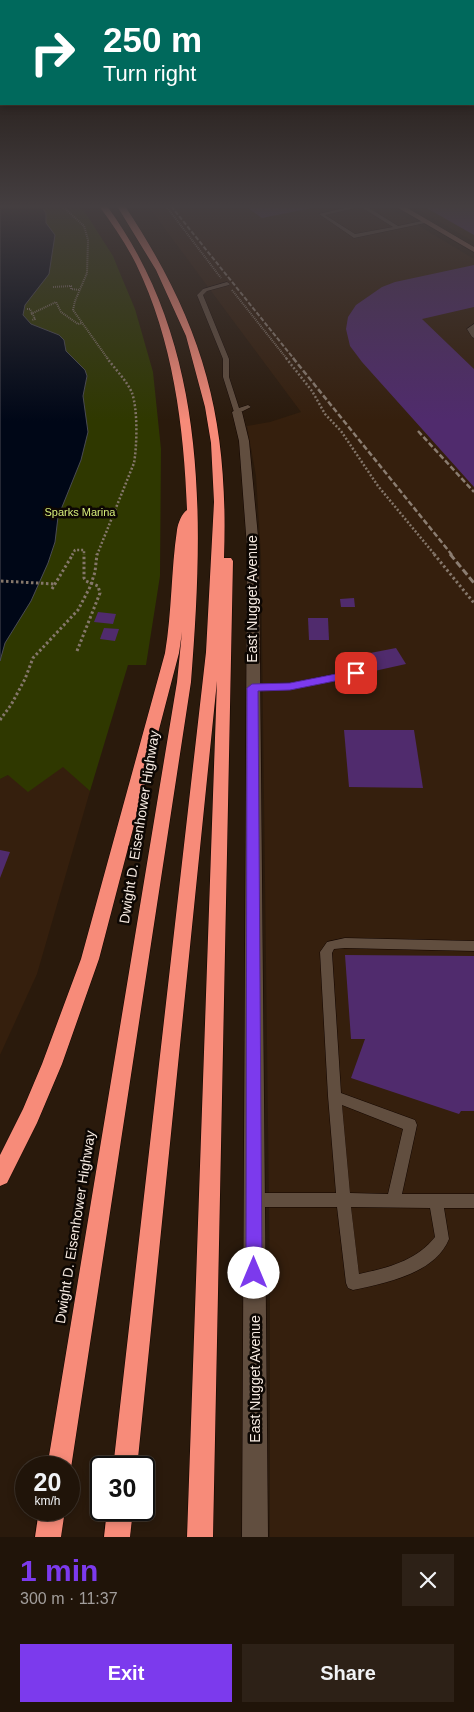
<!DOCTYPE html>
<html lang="en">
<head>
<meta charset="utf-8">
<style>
	:root { --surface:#201409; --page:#2d2117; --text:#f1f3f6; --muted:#a29e9c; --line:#3d332a; --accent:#7c3aed }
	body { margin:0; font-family:Helvetica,sans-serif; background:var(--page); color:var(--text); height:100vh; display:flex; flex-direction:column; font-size:19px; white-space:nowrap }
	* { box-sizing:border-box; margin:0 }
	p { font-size:16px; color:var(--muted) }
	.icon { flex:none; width:28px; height:28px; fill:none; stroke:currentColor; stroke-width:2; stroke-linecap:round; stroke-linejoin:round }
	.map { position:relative; height:1537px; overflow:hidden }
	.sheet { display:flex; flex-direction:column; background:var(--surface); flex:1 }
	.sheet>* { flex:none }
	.banner { position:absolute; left:0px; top:0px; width:475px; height:105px; box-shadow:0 2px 8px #0003,0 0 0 1px var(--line); background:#00695c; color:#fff; overflow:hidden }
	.speed { position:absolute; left:15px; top:1456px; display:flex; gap:10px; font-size:25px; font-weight:700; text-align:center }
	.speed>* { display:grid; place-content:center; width:65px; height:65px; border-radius:50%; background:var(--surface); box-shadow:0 2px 8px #0003,0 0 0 1px var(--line); line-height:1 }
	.speed small { font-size:12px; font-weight:400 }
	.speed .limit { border:2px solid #111; border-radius:8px; background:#fff; color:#111 }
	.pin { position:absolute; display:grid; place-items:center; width:42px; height:42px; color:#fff; margin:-21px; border-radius:10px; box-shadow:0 2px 8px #0006 }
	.me { position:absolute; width:55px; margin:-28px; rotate:0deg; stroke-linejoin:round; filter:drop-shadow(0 0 4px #0008) }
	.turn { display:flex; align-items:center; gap:18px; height:105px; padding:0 20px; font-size:22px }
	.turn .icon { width:65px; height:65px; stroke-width:2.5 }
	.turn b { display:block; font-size:35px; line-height:42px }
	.round { display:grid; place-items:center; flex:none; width:52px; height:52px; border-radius:0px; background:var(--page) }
	.overview { display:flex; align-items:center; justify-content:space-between; height:85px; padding:0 20px }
	h1 { font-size:30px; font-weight:600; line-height:38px; color:var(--accent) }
	.cta { display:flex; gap:10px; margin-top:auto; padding:10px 20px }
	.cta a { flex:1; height:58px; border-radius:0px; background:var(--accent); color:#fff; font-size:20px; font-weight:600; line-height:58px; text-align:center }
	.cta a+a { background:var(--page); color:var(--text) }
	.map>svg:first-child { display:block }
</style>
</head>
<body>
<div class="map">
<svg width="474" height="1537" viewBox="0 0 474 1537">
	<rect width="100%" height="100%" fill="#2a1a0c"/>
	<g fill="#351f0d">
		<path d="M148 206H386L474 259V1537H270V1289L261 555 256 476 247 426 270 422 301 412Z"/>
		<path d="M412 206H474V242L414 207Z"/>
		<path d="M63 766 90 791 37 974 0 1055V779L8 775Z"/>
	</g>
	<path fill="#2f3800" d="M0 206H81L113 256 122 278 135 309 153 372 161 449 160 576 146 665H128L90 791 63 767 28 792 8 775 0 779Z"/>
	<path fill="#000717" stroke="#4a4b54" d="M0 206H42L46 214V223L55 235 49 274 25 305 23 315 31 324 59 335 64 340 66 351 85 370 87 376 83 396 88 432 81 460 58 517 55 542 48 563 31 601 5 643 0 661Z"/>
	<g fill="#502b6d">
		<path d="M245 206H317V207L262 218Z"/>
		<path d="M423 206H474V235Z"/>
		<path d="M474 265V307L422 319 474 369V487L362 362 350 346 346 329 348 317 356 305 382 287 395 282Z"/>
		<path d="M354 598 355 607H341L340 599Z"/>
		<path d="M98 612 116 614 113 624 94 622Z"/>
		<path d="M308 618H328L329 640H309Z"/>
		<path d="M104 628 119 629 115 641 100 639Z"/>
		<path d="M396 648 406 664 370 672 360 655Z"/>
		<path d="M344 730H414L423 788 349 787Z"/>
		<path d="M0 850 10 852 0 878Z"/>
		<path d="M345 955 474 956V1111H461L459 1114 351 1078 365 1039H351Z"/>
	</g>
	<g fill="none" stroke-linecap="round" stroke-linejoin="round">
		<defs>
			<g id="lane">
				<path d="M353 206H366L398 226 427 220 430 222 354 238 319 214ZM360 207H361L393 227 355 234 325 215Z"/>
				<path d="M227 282 230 284 229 285 207 291 203 295 229 359V377L239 408 248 405 251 407 237 414 234 412 223 377V359L197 295 203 289Z"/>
				<path d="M474 324V338L472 337 467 329Z"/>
				<path d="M356 670 361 673 359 675 290 689 252 690 247 687 252 684 290 683Z"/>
				<path d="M345 938 474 941V951L345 948 334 949 332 953 341 1093 415 1120 417 1125 402 1194H474V1208H444L449 1239C435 1274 385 1283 353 1290L348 1288 346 1283 337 1207H254L249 1205 247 1200 249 1195 254 1193H336L328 1096 320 952 327 942ZM342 1105 403 1129 388 1194 350 1193ZM351 1207 430 1208 435 1237C416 1261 387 1268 359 1274Z"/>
			</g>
			<path id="street" d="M237 409 242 412 249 441 259 547 268 1537H242L247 547 239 441 232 412Z"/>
			<path id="secondary" d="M395 206H404L474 247V252Z"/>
			<g id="highway">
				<path d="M99 206H107C209 345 204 518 191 682L71 1468 69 1474V1468H47L177 682 182 632 179 653 99 959 62 1064 37 1123 7 1183 0 1186V1155L23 1109 42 1064 81 959 165 653C172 612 171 570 177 530 178 523 182 513 187 510 184 427 173 340 136 264 126 244 113 225 99 206Z"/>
				<path d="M117 206H125C203 324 229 416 224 558H231L233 561 213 1537H187L217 681 137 1468H113L206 652 214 502 211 443 205 407 186 336 156 270Z"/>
				<path d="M39 1510H65L61 1537H35Z"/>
				<path d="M107 1510H133L130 1537H104Z"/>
			</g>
		</defs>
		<use href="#lane" stroke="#120500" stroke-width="1"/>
		<use href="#street" stroke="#120500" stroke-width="1"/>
		<use href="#secondary" stroke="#120500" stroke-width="1"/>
		<use href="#highway" stroke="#120500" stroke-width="1"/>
		<g stroke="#85776b" stroke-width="2" stroke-dasharray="1 1" stroke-linecap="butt">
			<path d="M62 206 84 226 88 240 87 273 75 301 73 310 108 359"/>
			<path d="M166 206 221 278"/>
			<path d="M53 287 71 286V289L80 290"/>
			<path d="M232 290 287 359"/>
			<path d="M27 309H30L35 319 32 320"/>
			<path d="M31 314 56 302 61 312 78 324 82 323"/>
		</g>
		<g stroke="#85776b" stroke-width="2.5" stroke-dasharray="2 2" stroke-linecap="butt">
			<path d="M286 358 312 391 325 414 341 431 378 486 435 555"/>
			<path d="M72 555 75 550H84V555"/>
			<path d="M97 555 134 463C137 446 138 410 132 393 127 381 115 369 107 358"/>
		</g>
		<g stroke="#85776b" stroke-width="3" stroke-dasharray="2.5 2.5" stroke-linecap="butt">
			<path d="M434 554 474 603"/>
			<path d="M1 581 55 584"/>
			<path d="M52 589 73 554"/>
			<path d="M77 651 100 593 98 586 86 581 84 578V554"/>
			<path d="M0 720 11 705 25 679 33 658 78 610 90 587 95 572 97 554"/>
		</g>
		<use href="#lane" fill="#614e3f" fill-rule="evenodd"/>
		<use href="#street" fill="#614e3f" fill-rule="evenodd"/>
		<use href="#secondary" fill="#8e6050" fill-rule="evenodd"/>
		<use href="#highway" fill="#f78b79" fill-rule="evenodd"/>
		<path stroke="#8b7d71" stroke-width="2" stroke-dasharray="4.5 2" stroke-linecap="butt" d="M171 206 294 359"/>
		<g stroke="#8b7d71" stroke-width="2.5" stroke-dasharray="5.5 2.5" stroke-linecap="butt">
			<path d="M293 358 452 555"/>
			<path d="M418 431 474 492"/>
		</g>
		<path stroke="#8b7d71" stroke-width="3" stroke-dasharray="7 3" stroke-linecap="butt" d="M450 554 474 583"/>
	</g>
	<linearGradient id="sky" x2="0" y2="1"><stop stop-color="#170e07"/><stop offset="0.49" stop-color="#443e40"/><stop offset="1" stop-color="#443e40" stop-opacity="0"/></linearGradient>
	<rect width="474" height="421" fill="url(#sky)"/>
	<path fill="#7c3aed" stroke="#51269a" d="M356 670 361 673 360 676 290 690 258 691 262 1273 260 1279 254 1281 248 1279 246 1273 247 688 252 684 290 683Z"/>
	<g text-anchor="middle" stroke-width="5" stroke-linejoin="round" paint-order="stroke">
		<g font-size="11" fill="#d6ed7a" stroke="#0d0703">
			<text x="80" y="516">Sparks Marina</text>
		</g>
		<g font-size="14" fill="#f7ebe2" stroke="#0d0703">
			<text transform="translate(252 599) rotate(-90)" y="5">East Nugget Avenue</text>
			<text transform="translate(139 827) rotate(-81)" y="5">Dwight D. Eisenhower Highway</text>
			<text transform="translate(75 1227) rotate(-81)" y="5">Dwight D. Eisenhower Highway</text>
			<text transform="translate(255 1379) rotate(-90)" y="5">East Nugget Avenue</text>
		</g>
	</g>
</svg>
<div class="speed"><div>20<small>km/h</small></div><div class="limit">30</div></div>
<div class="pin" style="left:356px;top:673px;background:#d93025"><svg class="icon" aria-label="arrive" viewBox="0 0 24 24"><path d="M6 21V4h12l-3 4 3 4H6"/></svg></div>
<svg class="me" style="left:254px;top:1273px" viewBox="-20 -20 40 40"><circle r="19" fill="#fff"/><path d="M0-13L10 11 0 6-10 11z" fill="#7c3aed"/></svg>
<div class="banner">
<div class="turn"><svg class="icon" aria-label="right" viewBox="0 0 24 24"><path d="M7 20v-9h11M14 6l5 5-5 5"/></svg><div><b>250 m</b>Turn right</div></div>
</div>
</div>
<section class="sheet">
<div class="overview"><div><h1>1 min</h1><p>300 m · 11:37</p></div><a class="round"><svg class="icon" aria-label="close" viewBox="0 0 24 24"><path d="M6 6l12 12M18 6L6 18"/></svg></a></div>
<div class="cta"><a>Exit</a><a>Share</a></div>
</section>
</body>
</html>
